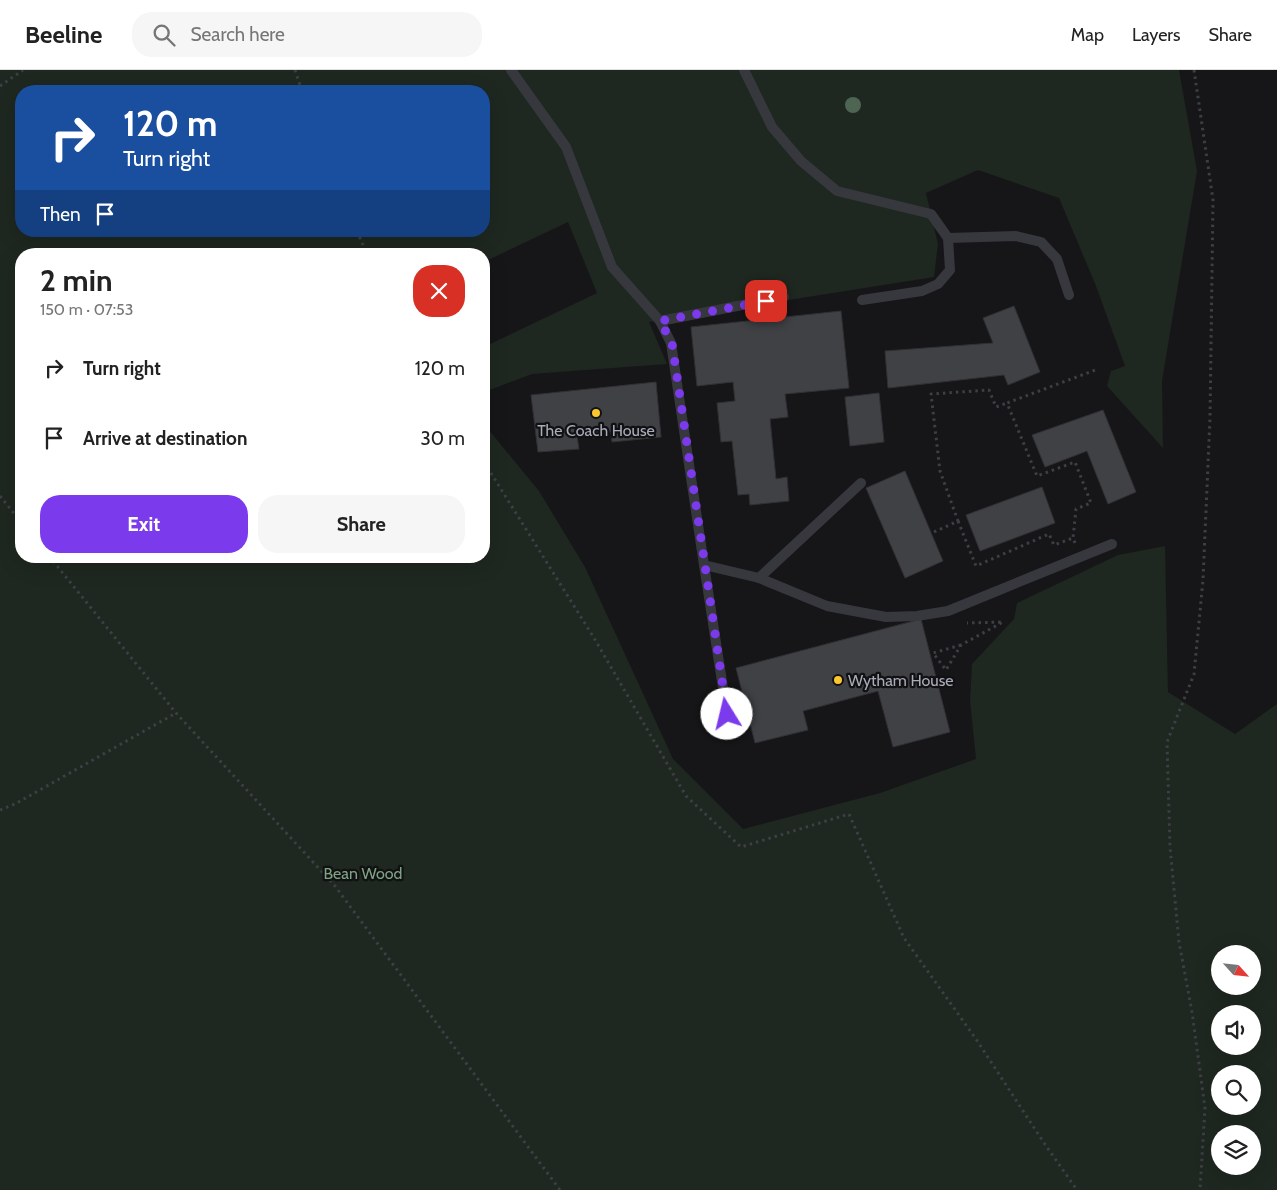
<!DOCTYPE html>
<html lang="en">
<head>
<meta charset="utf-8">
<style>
	:root { --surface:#fff; --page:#f6f6f6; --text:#222; --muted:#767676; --line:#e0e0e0; --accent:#7c3aed }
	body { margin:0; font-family:Cabin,sans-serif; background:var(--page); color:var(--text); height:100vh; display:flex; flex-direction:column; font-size:19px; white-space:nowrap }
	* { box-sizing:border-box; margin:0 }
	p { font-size:16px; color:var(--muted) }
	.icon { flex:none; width:28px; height:28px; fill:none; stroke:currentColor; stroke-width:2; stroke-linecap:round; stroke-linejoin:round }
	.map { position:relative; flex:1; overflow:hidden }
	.sheet { position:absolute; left:15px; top:178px; width:475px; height:315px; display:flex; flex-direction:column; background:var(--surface); border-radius:20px; box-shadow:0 5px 20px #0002 }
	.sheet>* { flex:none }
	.top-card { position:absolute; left:15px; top:15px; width:475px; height:152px; border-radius:20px; box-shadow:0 5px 20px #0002; background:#1a4fa0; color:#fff; overflow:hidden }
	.needle { width:32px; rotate:117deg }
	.controls { position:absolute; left:1211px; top:875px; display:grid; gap:10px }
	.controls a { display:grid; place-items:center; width:50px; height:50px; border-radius:50%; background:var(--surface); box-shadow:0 5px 20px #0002; font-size:25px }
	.pin { position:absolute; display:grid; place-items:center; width:42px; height:42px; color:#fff; margin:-21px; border-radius:10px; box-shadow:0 2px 8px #0006 }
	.me { position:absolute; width:55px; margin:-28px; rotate:351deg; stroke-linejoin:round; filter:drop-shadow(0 0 4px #0008) }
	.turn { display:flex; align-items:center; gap:18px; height:105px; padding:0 25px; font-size:22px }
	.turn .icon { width:65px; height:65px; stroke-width:2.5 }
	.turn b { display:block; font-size:35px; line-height:42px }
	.then { display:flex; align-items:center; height:48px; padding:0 25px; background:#0003; gap:10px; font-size:19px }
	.round { display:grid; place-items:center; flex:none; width:52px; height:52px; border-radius:20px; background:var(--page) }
	.summary { display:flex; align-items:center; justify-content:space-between; height:85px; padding:0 25px }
	h1 { font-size:30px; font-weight:800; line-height:38px }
	.primary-button { display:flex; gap:10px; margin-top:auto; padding:10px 25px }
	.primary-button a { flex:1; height:58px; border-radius:20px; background:var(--accent); color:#fff; font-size:20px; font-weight:800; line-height:58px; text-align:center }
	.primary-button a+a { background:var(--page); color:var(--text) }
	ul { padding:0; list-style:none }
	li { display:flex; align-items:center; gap:15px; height:70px; padding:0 25px }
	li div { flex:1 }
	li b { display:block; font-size:19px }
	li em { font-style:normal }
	header { display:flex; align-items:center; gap:30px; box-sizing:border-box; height:70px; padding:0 25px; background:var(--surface); border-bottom:1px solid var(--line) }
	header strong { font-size:24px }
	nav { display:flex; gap:28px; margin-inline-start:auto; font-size:18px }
	.search { width:350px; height:45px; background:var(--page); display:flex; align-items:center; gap:12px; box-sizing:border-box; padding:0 18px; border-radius:20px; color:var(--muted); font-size:19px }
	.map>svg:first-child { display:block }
</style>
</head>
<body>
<header>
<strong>Beeline</strong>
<div class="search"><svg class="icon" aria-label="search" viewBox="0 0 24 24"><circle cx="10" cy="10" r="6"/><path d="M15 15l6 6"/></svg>Search here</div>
<nav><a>Map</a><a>Layers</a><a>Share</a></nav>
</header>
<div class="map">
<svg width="1277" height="1120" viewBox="0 0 1277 1120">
	<rect width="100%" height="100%" fill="#161618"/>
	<path fill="#1e2720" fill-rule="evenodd" d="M0 0H1179L1197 101 1162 311 1163 378 1107 316 1111 301 1125 296 1096 216 1059 128 978 100 926 123 938 174 934 207 649 252 667 294 532 304 484 322V277L597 223 568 152 484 192V184H21V486H484V354L539 421 585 497 673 689 743 759 880 723 976 689 970 631 972 594 1014 549 1017 533 1118 485 1165 476 1168 622 1235 664 1277 634V1120H0ZM21 21H484V161H21ZM1220 884H1252V916H1220ZM1220 944H1252V976H1220ZM1220 1004H1252V1036H1220ZM1220 1064H1252V1096H1220Z"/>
	<g fill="#404145" stroke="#313035">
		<path d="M1014 236 1040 302 1008 315 1004 305 888 318 885 281 993 273 983 248Z"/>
		<path d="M841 241 849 318 785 324 788 347 770 349 776 409 787 407 789 431 750 435 749 424 738 425 732 371 721 372 717 333 735 331 733 312 697 316 691 257Z"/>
		<path d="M656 312 661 367 612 372 611 362 605 361 600 367 593 368 586 364 577 366 579 379 538 382 531 325Z"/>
		<path d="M879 323 884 372 850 376 845 327Z"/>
		<path d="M1103 340 1136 422 1108 434 1087 381 1045 397 1032 365Z"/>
		<path d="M905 401 943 491 905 508 866 418Z"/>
		<path d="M1042 417 1055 453 980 481 966 445Z"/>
		<path d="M921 549 950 662 893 677 878 621 803 641 808 660 755 673 736 598Z"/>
	</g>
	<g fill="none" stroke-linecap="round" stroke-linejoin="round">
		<g stroke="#3d3f45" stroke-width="3" stroke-dasharray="2.5 4" stroke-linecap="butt">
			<path d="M295 0 302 21"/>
			<path d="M1194 0 1213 130 1210 348 1203 510 1194 604 1167 672 1170 777 1179 872 1192 942 1205 1038 1200 1120"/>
			<path d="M0 16 23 0"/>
			<path d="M357 161 367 184"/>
			<path d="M484 392 594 568 686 726 741 777 849 744 904 868 976 969 1044 1073 1077 1120"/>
			<path d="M0 426 21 452"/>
			<path d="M958 451 976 496 1049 464 1054 475 1073 468"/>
			<path d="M934 462 958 451 940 401 931 324 989 320 996 337 1007 333"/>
			<path d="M1075 473 1073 468 1076 439 1091 433 1075 392 1037 406 1007 333 1098 299"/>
			<path d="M49 486 176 643 335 816 560 1120"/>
			<path d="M961 575 933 583 946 600 961 575 1003 552 967 553"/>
			<path d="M0 740 15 734 176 643"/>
		</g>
		<g stroke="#37383e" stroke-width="10">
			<path d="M511 0 566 77 612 197 660 251 671 273 704 495 759 508 827 536 886 547 917 546 948 541 1112 474"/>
			<path d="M744 0 772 57 801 91 837 121 931 144 948 168 1016 166 1041 172 1057 189 1069 225"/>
			<path d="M862 230 922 221 938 214 950 200 948 168"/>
			<path d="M660 251 784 227"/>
			<path d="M704 495 727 644"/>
			<path d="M759 508 861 413"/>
		</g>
	</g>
	<circle fill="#4f6553" cx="853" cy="35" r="8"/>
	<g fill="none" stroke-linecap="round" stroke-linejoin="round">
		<path stroke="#7c3aed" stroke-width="9" stroke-dasharray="0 16.2" d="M727 644 672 273 660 251 766 231"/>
	</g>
	<g fill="#fbc72c" stroke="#111113" stroke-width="2">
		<circle cx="596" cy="343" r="5"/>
		<circle cx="838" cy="610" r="5"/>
	</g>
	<g text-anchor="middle" stroke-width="4.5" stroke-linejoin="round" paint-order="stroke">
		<g font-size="16" fill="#a8acb9" stroke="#111113">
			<text x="596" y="366">The Coach House</text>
			<text x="848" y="616" text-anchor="start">Wytham House</text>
		</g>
		<g font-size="16" fill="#7ea583" stroke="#111113">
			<text x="363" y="809">Bean Wood</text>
		</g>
	</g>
</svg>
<div class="controls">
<a><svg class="needle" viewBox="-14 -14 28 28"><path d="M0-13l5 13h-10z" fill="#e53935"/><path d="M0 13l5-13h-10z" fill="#767676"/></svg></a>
<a><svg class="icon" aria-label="sound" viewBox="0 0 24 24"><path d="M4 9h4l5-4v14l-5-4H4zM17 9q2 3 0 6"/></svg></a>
<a><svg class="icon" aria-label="search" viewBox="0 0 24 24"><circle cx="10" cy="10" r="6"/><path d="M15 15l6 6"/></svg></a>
<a><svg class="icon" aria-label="layers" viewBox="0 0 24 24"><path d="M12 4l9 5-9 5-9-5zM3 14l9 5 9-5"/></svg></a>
</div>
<div class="pin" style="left:766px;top:231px;background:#d93025"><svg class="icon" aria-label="arrive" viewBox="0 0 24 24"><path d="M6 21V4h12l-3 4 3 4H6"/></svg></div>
<svg class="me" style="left:727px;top:644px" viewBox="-20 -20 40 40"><circle r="19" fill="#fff"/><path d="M0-13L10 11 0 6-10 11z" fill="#7c3aed"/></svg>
<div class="top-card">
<div class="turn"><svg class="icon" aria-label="right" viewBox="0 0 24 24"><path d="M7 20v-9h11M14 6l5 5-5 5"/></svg><div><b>120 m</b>Turn right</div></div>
<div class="then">Then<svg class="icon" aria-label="arrive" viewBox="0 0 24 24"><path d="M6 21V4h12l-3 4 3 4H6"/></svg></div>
</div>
<section class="sheet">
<div class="summary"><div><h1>2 min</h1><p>150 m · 07:53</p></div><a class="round" style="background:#d93025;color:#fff"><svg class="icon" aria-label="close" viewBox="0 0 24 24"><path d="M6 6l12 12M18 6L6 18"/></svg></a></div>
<ul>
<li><svg class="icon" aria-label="right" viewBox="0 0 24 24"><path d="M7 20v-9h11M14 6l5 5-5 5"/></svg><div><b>Turn right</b></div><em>120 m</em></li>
<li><svg class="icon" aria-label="arrive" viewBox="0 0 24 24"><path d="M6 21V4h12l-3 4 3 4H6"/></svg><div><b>Arrive at destination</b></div><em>30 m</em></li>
</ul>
<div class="primary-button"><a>Exit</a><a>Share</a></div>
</section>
</div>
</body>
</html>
